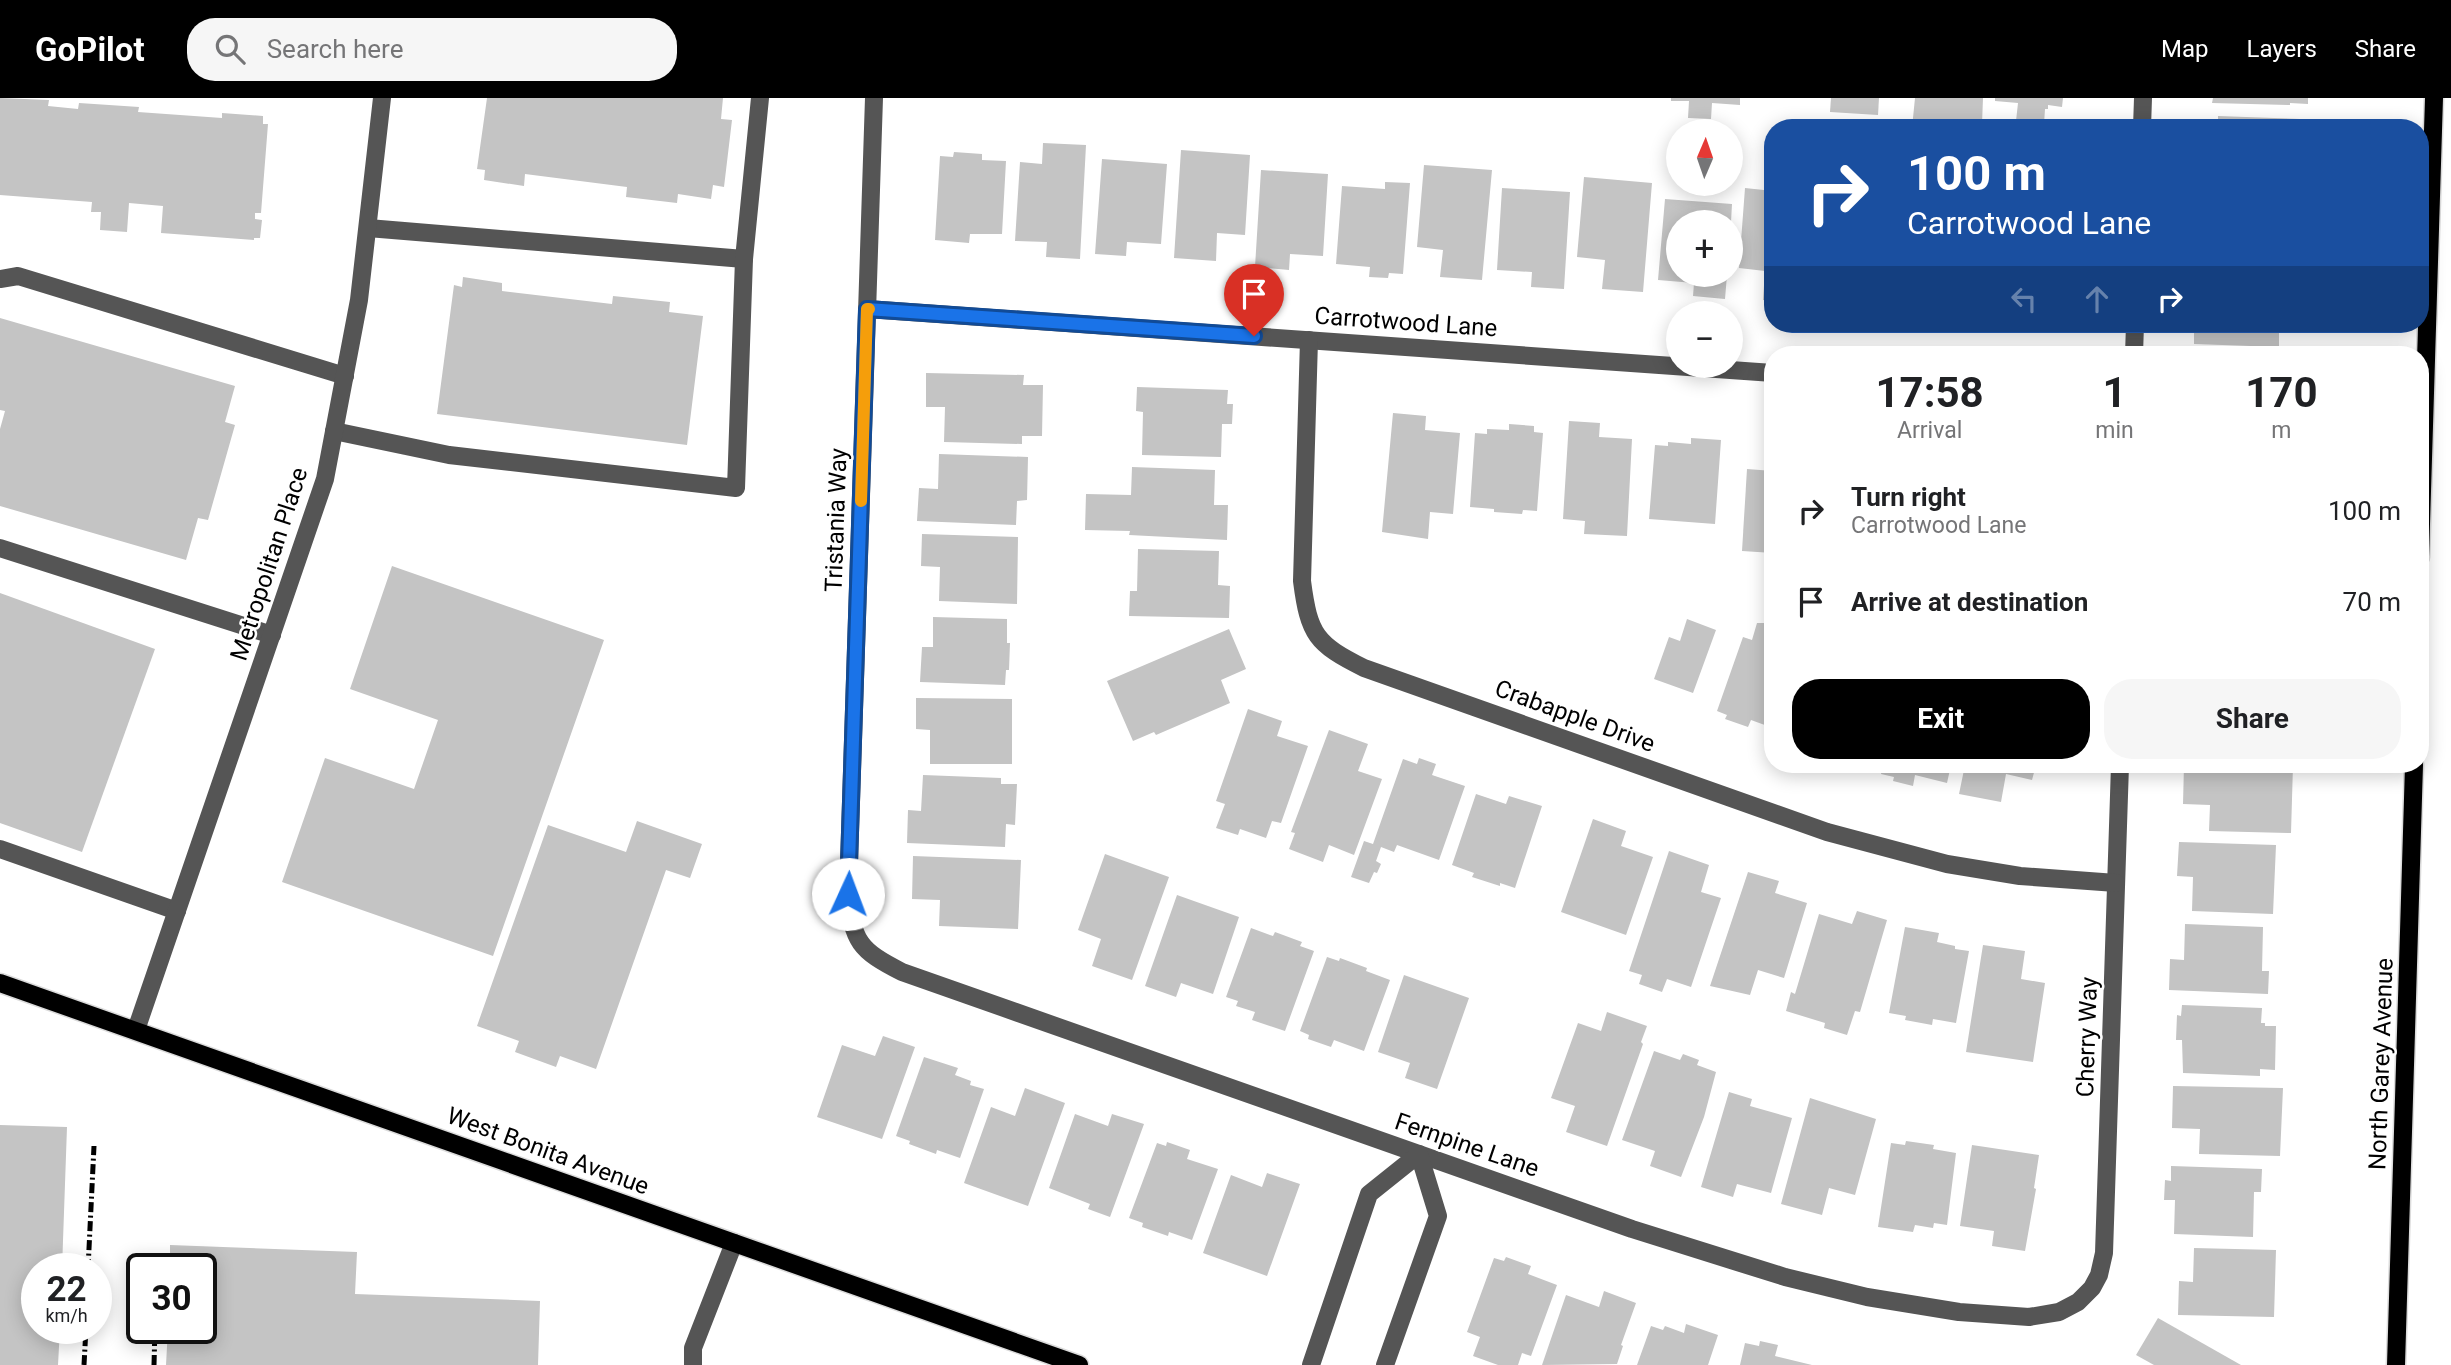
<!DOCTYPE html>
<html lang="en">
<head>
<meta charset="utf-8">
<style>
	:root { --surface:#fff; --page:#f6f6f6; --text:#202124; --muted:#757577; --accent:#000 }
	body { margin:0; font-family:Roboto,sans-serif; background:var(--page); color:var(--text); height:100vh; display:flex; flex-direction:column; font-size:26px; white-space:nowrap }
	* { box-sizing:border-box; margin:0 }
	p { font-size:23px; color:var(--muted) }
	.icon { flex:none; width:38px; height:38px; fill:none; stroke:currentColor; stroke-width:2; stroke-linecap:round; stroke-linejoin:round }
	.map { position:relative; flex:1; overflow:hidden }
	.side { position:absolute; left:1764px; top:248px; width:665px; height:427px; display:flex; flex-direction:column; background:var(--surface); border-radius:28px; box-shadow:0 4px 18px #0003 }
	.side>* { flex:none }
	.banner { position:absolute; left:1764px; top:21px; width:665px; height:214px; border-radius:28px; box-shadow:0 4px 18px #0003; background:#1a4fa0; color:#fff; overflow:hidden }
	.needle { width:46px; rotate:2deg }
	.tools { position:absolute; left:1666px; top:21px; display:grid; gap:14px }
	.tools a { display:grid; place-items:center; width:77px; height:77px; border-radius:50%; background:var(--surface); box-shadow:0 4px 18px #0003; font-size:35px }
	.speed { position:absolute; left:21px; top:1155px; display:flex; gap:14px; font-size:35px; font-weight:700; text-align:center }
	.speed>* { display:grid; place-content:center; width:91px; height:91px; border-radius:50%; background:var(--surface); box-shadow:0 4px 18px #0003; line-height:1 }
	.speed small { font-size:18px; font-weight:400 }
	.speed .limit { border:4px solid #111; border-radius:10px; background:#fff; color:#111 }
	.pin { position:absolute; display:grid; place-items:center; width:60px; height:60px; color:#fff; margin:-72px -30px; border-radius:50% 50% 50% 0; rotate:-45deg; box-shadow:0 0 7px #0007 }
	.pin .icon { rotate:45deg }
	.me { position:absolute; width:77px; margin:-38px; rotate:2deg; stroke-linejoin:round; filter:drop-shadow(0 0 5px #0008) }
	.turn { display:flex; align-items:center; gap:24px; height:147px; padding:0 28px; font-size:32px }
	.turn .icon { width:91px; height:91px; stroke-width:2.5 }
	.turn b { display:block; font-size:49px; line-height:60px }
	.lanes { display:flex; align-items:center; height:66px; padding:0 28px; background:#0003; justify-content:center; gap:35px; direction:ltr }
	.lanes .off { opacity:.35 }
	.eta { display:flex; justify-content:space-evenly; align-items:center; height:119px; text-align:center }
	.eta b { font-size:42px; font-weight:700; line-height:49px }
	.cta { display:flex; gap:14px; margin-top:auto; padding:14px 28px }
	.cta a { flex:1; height:80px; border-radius:28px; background:var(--accent); color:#fff; font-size:28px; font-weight:700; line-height:80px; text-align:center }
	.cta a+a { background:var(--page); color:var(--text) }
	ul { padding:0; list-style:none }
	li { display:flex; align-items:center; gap:21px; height:91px; padding:0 28px }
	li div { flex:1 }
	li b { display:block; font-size:26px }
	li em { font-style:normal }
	header { display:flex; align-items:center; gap:42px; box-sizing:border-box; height:98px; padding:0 35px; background:var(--accent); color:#fff }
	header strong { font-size:33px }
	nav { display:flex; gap:38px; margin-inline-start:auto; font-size:24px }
	.search { width:490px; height:63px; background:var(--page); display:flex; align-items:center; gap:18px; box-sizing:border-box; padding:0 24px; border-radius:28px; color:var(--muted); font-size:26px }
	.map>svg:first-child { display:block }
</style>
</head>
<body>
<header>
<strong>GoPilot</strong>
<div class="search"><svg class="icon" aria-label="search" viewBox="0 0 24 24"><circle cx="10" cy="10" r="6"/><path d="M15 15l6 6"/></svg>Search here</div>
<nav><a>Map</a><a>Layers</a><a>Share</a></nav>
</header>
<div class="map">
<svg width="2451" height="1267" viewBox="0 0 2451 1267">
	<rect width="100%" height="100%" fill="#fff"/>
	<g fill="#c4c4c4">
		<path d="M0 0 49 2 48 8 78 11 79 5 139 9 138 14 222 20V15L263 18V26H268L261 115H255V121L262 122 260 140H254V142L161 135 163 108 129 105 127 134 100 132 101 114H91L92 104 0 97Z"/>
		<path d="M487 0H723L721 21 732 22 724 89 713 87 711 101 678 96 677 105 626 99 627 89 525 76 524 88 484 82 485 72 477 71Z"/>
		<path d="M1671 0H1740V7L1712 5 1711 21 1688 20 1689 3H1671Z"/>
		<path d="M1831 0H1879L1878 17 1830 14Z"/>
		<path d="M1915 0H1983L1982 26H1975V30H1912Z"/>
		<path d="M1995 0H2063L2062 9 2048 7V11H2045L2044 26 2016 23 2018 5 1995 3Z"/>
		<path d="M2213 0H2308V6L2290 5V7L2212 5Z"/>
		<path d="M2218 18 2300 21V30H2218Z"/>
		<path d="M1043 45 1086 47 1080 161 1046 159 1047 144 1015 143 1020 64 1042 66Z"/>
		<path d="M1181 52 1250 57 1245 137 1217 135 1216 163 1174 160Z"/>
		<path d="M954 54 982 56V62L1006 63 1002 136H970L969 145 935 142 940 58 953 59Z"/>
		<path d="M1102 61 1167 66 1161 146 1127 144 1126 158 1095 156Z"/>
		<path d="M1424 67 1492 72 1482 182 1440 179 1443 152 1417 149Z"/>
		<path d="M1261 72 1328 76 1323 158 1290 156 1289 172 1255 169Z"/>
		<path d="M1584 79 1652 85 1643 194 1602 191 1605 162 1577 159Z"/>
		<path d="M1385 84 1410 85 1403 176 1389 175 1388 180 1369 179 1370 169 1336 166 1342 88 1385 91Z"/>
		<path d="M1502 90 1570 94 1564 191 1531 189 1532 174 1497 172Z"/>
		<path d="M1745 90 1773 93V203L1763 202 1765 173 1739 170Z"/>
		<path d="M1665 101 1732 106 1731 124H1678V177H1727L1725 201 1693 198 1694 185 1658 182Z"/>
		<path d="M463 179 502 185V193L612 206 613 198 670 204 669 214 703 218 687 347 437 316 454 187 462 189Z"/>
		<path d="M0 220 235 288 225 324 235 327 208 422 198 420 186 462 0 408V331L5 313 0 312Z"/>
		<path d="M2194 226H2302V233H2284V235H2279V249L2194 246Z"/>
		<path d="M926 275 1024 277 1023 287H1043L1042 338H1022V346L944 344 945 309H926Z"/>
		<path d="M1137 289 1228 292 1227 306H1233L1232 326H1222L1221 359 1142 357 1143 314 1136 313Z"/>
		<path d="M1393 315 1426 318 1425 332 1460 335 1453 416 1430 414 1428 441 1382 434Z"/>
		<path d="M1569 323 1600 325 1599 339 1632 341 1627 438 1584 436 1585 423 1563 421Z"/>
		<path d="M1509 326 1534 328V334L1543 335 1537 413 1523 412 1522 416 1494 414V411L1470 409 1475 335 1487 336V331L1509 332Z"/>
		<path d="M1691 340 1721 342 1715 426 1649 421 1655 347 1668 348V344L1691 346Z"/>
		<path d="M939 356 1028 359 1027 402 1017 403 1016 427 917 423 919 390 938 391Z"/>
		<path d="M1132 369 1215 372 1214 407H1228L1227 442 1129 437 1130 433 1085 432 1086 396 1131 397Z"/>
		<path d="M1747 371 1773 373V455L1742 453Z"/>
		<path d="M922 436 1018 439 1017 506 939 503 940 469 921 468Z"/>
		<path d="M1138 451 1219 453 1218 487 1230 488 1229 520 1129 518 1130 493H1137Z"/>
		<path d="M392 468 604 542 493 858 282 784 325 660 414 691 438 622 350 591Z"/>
		<path d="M0 495 155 551 82 754 0 725Z"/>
		<path d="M933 519 1007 521V545H1010L1009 572H1006L1005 587 920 584 922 549H933Z"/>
		<path d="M1687 521 1716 532 1693 595 1654 581 1669 539 1680 543Z"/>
		<path d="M1757 525H1773V630L1751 622 1748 629 1725 621 1727 617 1717 613 1743 539 1752 542Z"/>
		<path d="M1229 531 1246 571 1221 582 1230 605 1156 637 1154 634 1133 643 1107 583Z"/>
		<path d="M916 600 1012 601V666H930V632L916 631Z"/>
		<path d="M1248 611 1282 623 1277 638 1308 648 1281 725 1272 723 1266 740 1240 731 1238 737 1216 730 1225 706 1216 703Z"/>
		<path d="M1329 632 1368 646 1358 673 1382 681 1354 757 1329 747 1323 764 1289 751 1295 735 1291 734Z"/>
		<path d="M1419 660 1436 666 1432 677 1465 688 1439 762 1397 747 1394 754 1381 749 1376 763 1381 766 1377 775 1374 774 1369 785 1351 779 1364 743 1373 746 1403 661 1417 666Z"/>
		<path d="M1883 667H1951L1947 685 1915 677 1913 688 1893 683 1894 679 1881 676Z"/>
		<path d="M1965 667H2036L2032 682 2006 676 2001 704 1959 696Z"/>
		<path d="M2184 667H2293L2291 735 2209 733 2210 707 2183 706Z"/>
		<path d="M923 677 1001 680V686H1017L1015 727 1006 726 1005 749 907 745 908 712 921 713Z"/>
		<path d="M1476 696 1506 706 1509 698 1542 708 1515 790 1500 785V788L1472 779 1474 775 1452 767Z"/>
		<path d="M1593 721 1626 733 1621 748 1653 759 1626 837 1561 814Z"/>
		<path d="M637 723 702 746 690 780 666 772 596 971 560 958 556 969 515 954 519 943 477 928 548 727 626 754Z"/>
		<path d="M2179 744 2276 747 2273 816 2192 813 2193 779 2177 778Z"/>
		<path d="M1669 753 1709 767 1701 794 1721 800 1691 889 1667 881 1662 894 1639 886 1642 877 1629 873Z"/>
		<path d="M1105 756 1169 779 1132 882 1092 868 1101 841 1078 832Z"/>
		<path d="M913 758 1021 762 1018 831 939 828 940 802 912 801Z"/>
		<path d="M1748 774 1779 783 1775 795 1807 805 1784 880 1758 872 1750 897 1710 888Z"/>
		<path d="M1177 797 1239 819 1213 896 1181 885 1176 899 1145 888Z"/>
		<path d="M1857 813 1887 822 1860 914 1855 913 1847 937 1824 930 1825 925 1786 913 1791 894 1795 896 1819 816 1852 826Z"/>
		<path d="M2185 826 2263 829 2262 873H2269L2268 896 2169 892 2170 861 2184 862Z"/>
		<path d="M1905 829 1939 835 1937 844 1955 848V851L1969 853 1956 925 1933 921 1932 927 1905 922 1906 918 1889 915Z"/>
		<path d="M1251 830 1273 838 1275 834 1302 844 1300 848 1314 853 1285 933 1252 922 1255 914 1236 908 1238 903 1226 899Z"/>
		<path d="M1983 847 2025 853 2021 881 2045 885 2033 964 1966 954Z"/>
		<path d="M1327 859 1339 863 1340 860 1367 870 1366 873 1390 882 1364 953 1334 942 1331 949 1308 941 1309 937 1300 933Z"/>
		<path d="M1404 877 1469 900 1437 991 1405 980 1410 965 1378 954Z"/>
		<path d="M2182 907 2262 910 2261 925H2265V928H2276L2275 972 2260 971V978L2183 975 2182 942H2176L2177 917 2181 918Z"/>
		<path d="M1607 914 1647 928 1641 944 1643 946 1607 1048 1566 1034 1575 1008 1551 1000 1578 925 1601 933Z"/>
		<path d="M883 938 915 949 882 1041 817 1019 842 947 875 958Z"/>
		<path d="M1654 953 1680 962 1683 956 1699 962 1697 967 1716 974 1704 1019 1681 1079 1650 1068 1655 1053 1622 1042Z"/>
		<path d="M924 959 958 970 955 977 971 983 970 987 984 991 960 1060 937 1052 936 1056 909 1046 910 1043 896 1038Z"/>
		<path d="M2173 988 2283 990 2280 1058 2199 1056 2200 1031 2172 1030Z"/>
		<path d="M1025 990 1065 1005 1028 1108 964 1085 991 1009 1015 1018Z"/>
		<path d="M1729 994 1752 1001 1750 1008 1792 1020 1771 1095 1737 1086 1733 1099 1701 1089Z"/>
		<path d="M1810 1000 1876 1021 1855 1097 1829 1090 1822 1117 1781 1106Z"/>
		<path d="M1075 1016 1108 1028 1112 1016 1144 1026 1110 1119 1088 1111 1090 1106 1049 1090Z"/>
		<path d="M0 1027 67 1029 62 1171H37V1230H60L58 1267H0Z"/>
		<path d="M1906 1043 1934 1047 1933 1051 1956 1055 1947 1127 1934 1125 1933 1130 1915 1127 1913 1134 1878 1129 1891 1045 1905 1047Z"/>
		<path d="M1167 1044 1190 1052 1187 1061 1218 1071 1192 1142 1169 1134 1168 1138 1142 1129 1143 1125 1129 1120 1157 1045 1166 1048Z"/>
		<path d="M1972 1047 2039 1057 2034 1090 2036 1091 2025 1153 1992 1148 1994 1133 1960 1128Z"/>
		<path d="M2171 1068 2262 1071 2261 1094H2254L2253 1139 2174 1136 2175 1102H2164L2165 1082 2171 1083Z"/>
		<path d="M1267 1075 1300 1086 1267 1178 1203 1155 1231 1077 1262 1089Z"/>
		<path d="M170 1147 357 1154 355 1196 540 1203 538 1267H166L168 1230H201V1171H170Z"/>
		<path d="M2194 1150 2276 1152 2274 1219 2178 1217 2179 1183 2193 1184Z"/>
		<path d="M1506 1159 1531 1168 1528 1176 1557 1187 1531 1258 1522 1255 1518 1267H1498L1473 1258 1480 1239 1467 1234 1494 1160 1504 1163Z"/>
		<path d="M1604 1193 1636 1205 1621 1247 1623 1248 1617 1266 1542 1267 1566 1197 1599 1209Z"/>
		<path d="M2158 1220 2241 1267H2154L2136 1257Z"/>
		<path d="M1686 1226 1718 1237 1708 1267H1637L1651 1228 1663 1232 1665 1228 1684 1235Z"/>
		<path d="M1760 1243 1778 1247 1775 1258 1812 1267H1740L1745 1245 1759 1248Z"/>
	</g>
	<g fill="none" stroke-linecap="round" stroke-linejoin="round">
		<defs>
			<g id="major">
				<path d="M2420 459 2434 0"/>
				<path d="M0 885 1079 1267"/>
				<path d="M2396 1267 2414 667"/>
			</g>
		</defs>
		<use href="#major" stroke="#dbdbdb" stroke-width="21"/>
		<g stroke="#555" stroke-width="18">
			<path d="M874 0 848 796C853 844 859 852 902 874L1632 1131 1785 1179 1867 1199 1959 1214 2029 1219 2059 1214 2078 1204 2092 1190 2099 1177 2104 1155 2120 667"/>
			<path d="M2142 30 2143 0"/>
			<path d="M368 130 744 161"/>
			<path d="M0 181 18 178 345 278"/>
			<path d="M867 211 1773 275"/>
			<path d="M1309 242 1302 483C1309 537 1316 546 1364 570L1827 734 1947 766 2020 778 2116 785"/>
			<path d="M2134 257 2135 226"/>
			<path d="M334 333 449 357 736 390 744 161 760 0"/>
			<path d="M0 450 272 537"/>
			<path d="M0 751 177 813"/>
			<path d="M136 932 325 381 359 202 382 0"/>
			<path d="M693 1267V1250L734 1145"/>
			<path d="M1311 1267 1369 1096 1419 1056 1438 1118 1385 1267"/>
		</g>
		<use href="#major" stroke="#000" stroke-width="18"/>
		<g stroke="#000" stroke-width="5" stroke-dasharray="10 3.5 2 3.5" stroke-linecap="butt">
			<path d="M88 1171 94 1048"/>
			<path d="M157 1171V1166"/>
			<path d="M84 1267 86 1230"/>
			<path d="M154 1267 155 1230"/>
		</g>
	</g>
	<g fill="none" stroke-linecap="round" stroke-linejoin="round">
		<defs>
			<path id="route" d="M848 796 867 211 1254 238"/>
		</defs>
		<use href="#route" stroke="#114b97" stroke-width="18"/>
		<use href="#route" stroke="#1a73e8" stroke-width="12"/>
		<path stroke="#f59e0b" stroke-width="12" d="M861 403 867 211H869"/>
	</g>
	<g text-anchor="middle" stroke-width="5" stroke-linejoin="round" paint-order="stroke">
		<g font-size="24" fill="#000" stroke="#fff">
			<text transform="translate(1406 224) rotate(4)" y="8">Carrotwood Lane</text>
			<text transform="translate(836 422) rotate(-88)" y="8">Tristania Way</text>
			<text transform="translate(269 466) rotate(-72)" y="8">Metropolitan Place</text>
			<text transform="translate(1575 618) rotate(20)" y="8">Crabapple Drive</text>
			<text transform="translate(2087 939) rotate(-88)" y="8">Cherry Way</text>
			<text transform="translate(2381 966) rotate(-88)" y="8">North Garey Avenue</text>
			<text transform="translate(1467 1047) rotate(19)" y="8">Fernpine Lane</text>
			<text transform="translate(548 1053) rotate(20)" y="8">West Bonita Avenue</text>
		</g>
	</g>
</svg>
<div class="tools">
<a><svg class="needle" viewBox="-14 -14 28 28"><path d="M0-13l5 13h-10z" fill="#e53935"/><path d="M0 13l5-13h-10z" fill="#757577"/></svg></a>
<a>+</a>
<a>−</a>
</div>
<div class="speed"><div>22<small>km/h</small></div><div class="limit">30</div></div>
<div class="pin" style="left:1254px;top:238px;background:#d93025"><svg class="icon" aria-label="arrive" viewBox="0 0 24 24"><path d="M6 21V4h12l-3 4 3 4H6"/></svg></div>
<svg class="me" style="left:848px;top:796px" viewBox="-20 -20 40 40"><circle r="19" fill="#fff"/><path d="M0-13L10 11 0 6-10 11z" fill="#1a73e8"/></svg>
<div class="banner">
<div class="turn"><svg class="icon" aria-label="right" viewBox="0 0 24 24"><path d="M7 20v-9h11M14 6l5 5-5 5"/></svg><div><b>100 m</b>Carrotwood Lane</div></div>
<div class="lanes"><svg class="icon off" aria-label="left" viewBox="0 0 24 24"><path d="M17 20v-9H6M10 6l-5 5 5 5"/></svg><svg class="icon off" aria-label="ahead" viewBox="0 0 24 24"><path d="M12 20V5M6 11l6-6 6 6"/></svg><svg class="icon" aria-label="right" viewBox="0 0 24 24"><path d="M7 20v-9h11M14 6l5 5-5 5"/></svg></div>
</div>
<section class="side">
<div class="eta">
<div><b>17:58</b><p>Arrival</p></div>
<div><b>1</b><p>min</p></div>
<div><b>170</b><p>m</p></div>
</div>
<ul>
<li><svg class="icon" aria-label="right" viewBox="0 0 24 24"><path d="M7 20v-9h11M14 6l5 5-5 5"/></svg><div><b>Turn right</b><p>Carrotwood Lane</p></div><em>100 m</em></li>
<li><svg class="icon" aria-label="arrive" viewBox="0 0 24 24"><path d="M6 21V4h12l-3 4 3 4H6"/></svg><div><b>Arrive at destination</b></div><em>70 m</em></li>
</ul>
<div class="cta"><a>Exit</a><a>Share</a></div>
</section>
</div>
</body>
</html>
